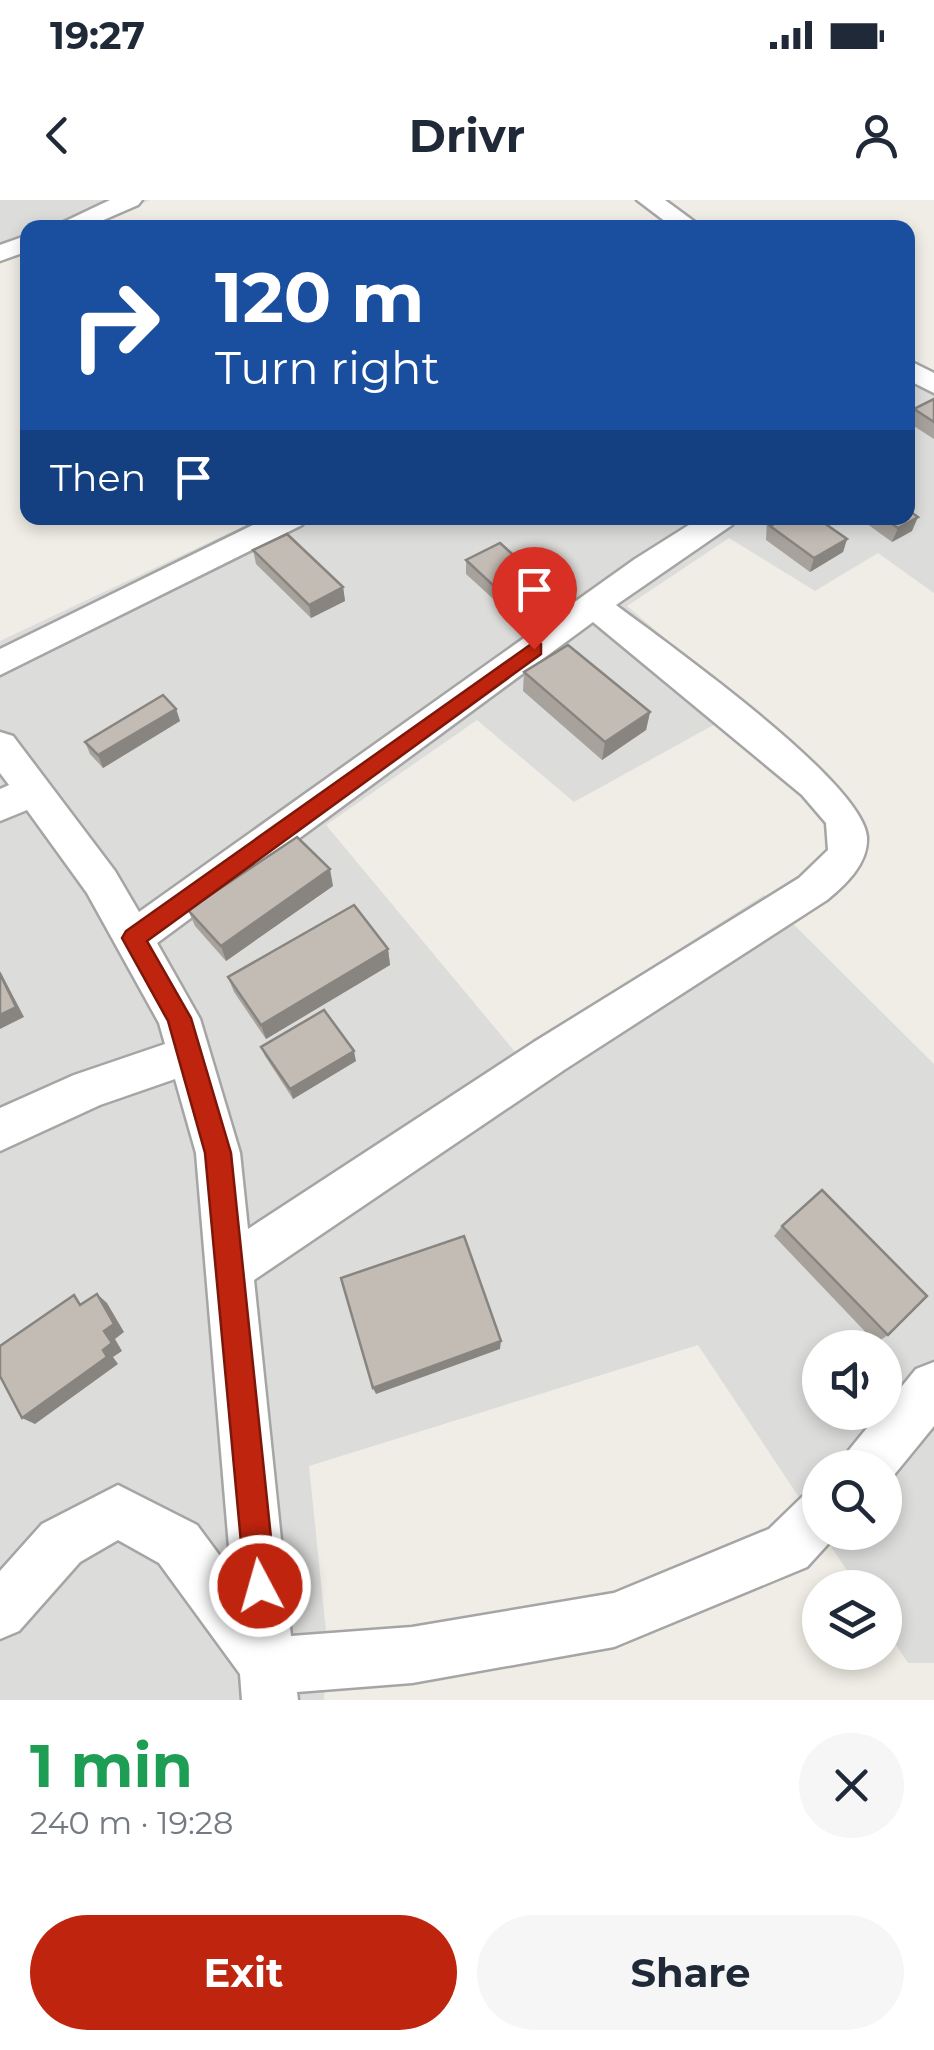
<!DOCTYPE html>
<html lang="en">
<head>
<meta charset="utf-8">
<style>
	:root { --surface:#fff; --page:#f6f6f7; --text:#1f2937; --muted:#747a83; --accent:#bf240e }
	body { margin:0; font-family:Montserrat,sans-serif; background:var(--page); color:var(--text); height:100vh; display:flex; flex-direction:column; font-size:38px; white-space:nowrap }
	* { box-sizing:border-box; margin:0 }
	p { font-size:32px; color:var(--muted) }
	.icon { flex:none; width:55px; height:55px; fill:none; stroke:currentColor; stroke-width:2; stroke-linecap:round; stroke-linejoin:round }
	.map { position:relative; height:1500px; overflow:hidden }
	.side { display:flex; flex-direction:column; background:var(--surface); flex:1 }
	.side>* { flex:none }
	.guide { position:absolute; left:20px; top:20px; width:895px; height:305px; border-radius:20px; box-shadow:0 5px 15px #0003; background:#1a4fa0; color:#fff; overflow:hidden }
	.tools { position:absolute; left:802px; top:1130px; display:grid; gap:20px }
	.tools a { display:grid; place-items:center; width:100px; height:100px; border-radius:50%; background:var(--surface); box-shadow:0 5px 15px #0003; font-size:50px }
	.pin { position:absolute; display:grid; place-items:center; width:85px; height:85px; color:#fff; margin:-102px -42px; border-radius:50% 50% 50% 0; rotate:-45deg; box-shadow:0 0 10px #0007 }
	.pin .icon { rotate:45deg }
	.me { position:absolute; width:110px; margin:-55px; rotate:354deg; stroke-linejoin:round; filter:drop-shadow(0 0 8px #0008) }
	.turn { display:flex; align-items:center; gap:35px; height:210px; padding:0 30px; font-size:45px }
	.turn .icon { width:130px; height:130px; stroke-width:2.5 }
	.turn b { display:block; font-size:70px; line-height:85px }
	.then { display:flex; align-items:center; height:95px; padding:0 30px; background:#0003; gap:20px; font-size:38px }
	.round { display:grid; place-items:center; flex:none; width:105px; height:105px; border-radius:52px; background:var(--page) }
	.head { display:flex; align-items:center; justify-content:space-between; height:170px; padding:0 30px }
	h1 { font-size:60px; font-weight:700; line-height:75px; color:#1e9e55 }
	.cta { display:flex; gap:20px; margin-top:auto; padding:20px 30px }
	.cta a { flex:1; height:115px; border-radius:60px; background:var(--accent); color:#fff; font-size:40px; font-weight:700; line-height:115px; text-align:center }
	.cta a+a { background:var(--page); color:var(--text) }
	.status { display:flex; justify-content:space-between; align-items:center; height:70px; padding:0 50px; background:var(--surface); direction:ltr }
	.status svg { height:28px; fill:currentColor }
	header { display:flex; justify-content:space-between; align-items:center; height:130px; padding:0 30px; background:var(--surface); font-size:45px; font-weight:700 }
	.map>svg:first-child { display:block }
</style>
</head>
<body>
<div class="status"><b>19:27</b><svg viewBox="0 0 49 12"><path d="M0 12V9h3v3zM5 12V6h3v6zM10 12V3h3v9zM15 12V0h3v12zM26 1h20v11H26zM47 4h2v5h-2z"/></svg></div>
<header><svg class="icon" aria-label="back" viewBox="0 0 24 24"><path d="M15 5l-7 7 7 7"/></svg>Drivr<svg class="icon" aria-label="person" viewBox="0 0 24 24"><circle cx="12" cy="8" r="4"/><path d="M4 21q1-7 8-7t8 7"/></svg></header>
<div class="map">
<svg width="934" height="1500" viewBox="0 0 934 1500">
	<rect width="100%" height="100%" fill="#efede5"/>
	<g fill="#dcdcdb" fill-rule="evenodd">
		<path d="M0 0H150L84 27 28 28 27 51 0 62Z"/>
		<path d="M908 157 934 174V393L878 353 815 391 729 338 627 406 746 507 574 602 477 520 326 625 516 853 764 695 934 864V1463H908L885 1428V1388L858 1387 822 1333 885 1332V1268H820V1329L698 1145 309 1266 327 1441 324 1500H0V441L261 318H908ZM820 1148H885V1212H820Z"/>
	</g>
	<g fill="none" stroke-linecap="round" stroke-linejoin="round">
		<defs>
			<g id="minor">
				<path d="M110 0H142L138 5 85 28H51Z"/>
				<path d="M637 0H665L703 28H674Z"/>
				<path d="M28 35V51L0 61V45Z"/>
				<path d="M908 160 934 173V193L908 180Z"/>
				<path d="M267 318H306L302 325 0 475V449Z"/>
				<path d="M700 318H736L732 325 616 405C665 442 865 583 867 638 868 664 845 685 827 700L564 870 254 1080 291 1436 412 1427 614 1393 769 1329 802 1297 820 1289V1332L838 1333 807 1367 614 1447 412 1483 297 1492 298 1500H242L240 1474 159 1363 118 1340 80 1362 19 1431 0 1439V1371L42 1324 118 1285 197 1325 231 1371 196 953 175 879 100 905 0 951V908L74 875 165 844 159 823 87 693 27 610 0 621V589L9 585 0 573V532L13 536 115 671 139 712 635 359ZM593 422 802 595 826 623 828 650 799 678 534 842 248 1029 240 953 200 819 157 743Z"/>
				<path d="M934 1162V1226L885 1286V1268H842L849 1250 880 1212H885V1207L916 1169Z"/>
			</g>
		</defs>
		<use href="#minor" stroke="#a5a5a5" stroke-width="5"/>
		<use href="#minor" fill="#fff" fill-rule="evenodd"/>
	</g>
	<g fill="#a8a29c">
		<path d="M934 199V239L909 223 914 209Z"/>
		<path d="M767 318H817L847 339 843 352 810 372 766 340Z"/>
		<path d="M859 318H908L912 331 892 342Z"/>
		<path d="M253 350 343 387 345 401 311 418 256 364Z"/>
		<path d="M466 360 560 411 526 429 466 374Z"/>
		<path d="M524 472 650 512 646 530 602 560 523 491Z"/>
		<path d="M176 509 180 521 103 568 90 554 85 542Z"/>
		<path d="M333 686 226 761 195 726 188 710Z"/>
		<path d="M388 749 390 765 266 839 234 792 228 777Z"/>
		<path d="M261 847 356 861 293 899 265 856Z"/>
		<path d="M782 1026 888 1135 876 1143 774 1036Z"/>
	</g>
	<g fill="#88847f">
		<path d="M918 317 912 331 892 342 898 328Z"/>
		<path d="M847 339 843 352 810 372 814 358Z"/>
		<path d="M343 387 345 401 311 418 309 405Z"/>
		<path d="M561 398 560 411 526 429V416Z"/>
		<path d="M176 509 180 521 103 568 98 555Z"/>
		<path d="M650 512 646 530 602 560 605 542Z"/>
		<path d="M330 669 333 686 226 761 221 746Z"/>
		<path d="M388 749 390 765 266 839 261 825Z"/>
		<path d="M0 771 24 817 0 829Z"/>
		<path d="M354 851 356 861 293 899 290 889Z"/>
		<path d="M97 1094 107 1103 124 1132 115 1139 122 1151 113 1157 118 1164 35 1224 22 1218 103 1150 104 1131Z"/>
		<path d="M501 1141 500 1149 376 1194 373 1188Z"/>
	</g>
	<g fill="#c3bcb5" stroke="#88847f" stroke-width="2.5">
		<path d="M934 199V222L914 209Z"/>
		<path d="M908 310 918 317 898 328 883 318H908Z"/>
		<path d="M774 318H817L847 339 814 358 770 326 774 324 769 320Z"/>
		<path d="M287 334 343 387 309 405 253 350Z"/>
		<path d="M500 343 561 398 526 416 466 360Z"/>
		<path d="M568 445 650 512 605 542 524 472Z"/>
		<path d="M163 495 176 509 98 555 85 542Z"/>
		<path d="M297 637 330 669 221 746 188 710Z"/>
		<path d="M354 705 388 749 261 825 228 777Z"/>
		<path d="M0 774 16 807 0 815Z"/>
		<path d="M324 810 354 851 290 889 261 847Z"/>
		<path d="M822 990 927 1096 888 1135 782 1026Z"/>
		<path d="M464 1036 501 1141 373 1188 341 1078Z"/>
		<path d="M97 1094 114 1124 104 1131 112 1143 103 1150 107 1157 22 1218 0 1176V1146L74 1095 80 1105Z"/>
	</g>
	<path fill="#bf240e" stroke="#7c1709" stroke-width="2.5" d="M534 442 541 444V454L147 741 191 818 231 953 276 1386 271 1397 260 1402 250 1397 245 1386 205 953 168 821 122 738 126 731Z"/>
</svg>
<div class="tools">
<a><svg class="icon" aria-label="sound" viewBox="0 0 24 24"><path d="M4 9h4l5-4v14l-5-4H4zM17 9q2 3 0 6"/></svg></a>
<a><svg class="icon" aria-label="search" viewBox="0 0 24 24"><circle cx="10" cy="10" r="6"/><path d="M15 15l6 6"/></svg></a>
<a><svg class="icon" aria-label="layers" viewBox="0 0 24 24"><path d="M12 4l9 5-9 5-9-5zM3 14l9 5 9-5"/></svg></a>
</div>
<div class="pin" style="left:534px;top:449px;background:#d93025"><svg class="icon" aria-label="arrive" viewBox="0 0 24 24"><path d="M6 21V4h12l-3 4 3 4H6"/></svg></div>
<svg class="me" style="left:260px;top:1386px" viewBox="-20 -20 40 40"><circle r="17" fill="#bf240e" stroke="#fff" stroke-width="3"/><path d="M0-11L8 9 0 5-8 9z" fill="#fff"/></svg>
<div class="guide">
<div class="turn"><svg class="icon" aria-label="right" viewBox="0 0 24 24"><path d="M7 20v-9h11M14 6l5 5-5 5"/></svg><div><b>120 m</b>Turn right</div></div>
<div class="then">Then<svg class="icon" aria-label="arrive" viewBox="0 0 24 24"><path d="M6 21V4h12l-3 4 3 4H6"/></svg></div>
</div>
</div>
<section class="side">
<div class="head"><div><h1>1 min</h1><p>240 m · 19:28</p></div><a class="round"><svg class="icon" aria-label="close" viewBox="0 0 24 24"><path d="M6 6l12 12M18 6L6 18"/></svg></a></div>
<div class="cta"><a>Exit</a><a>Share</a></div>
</section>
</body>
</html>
